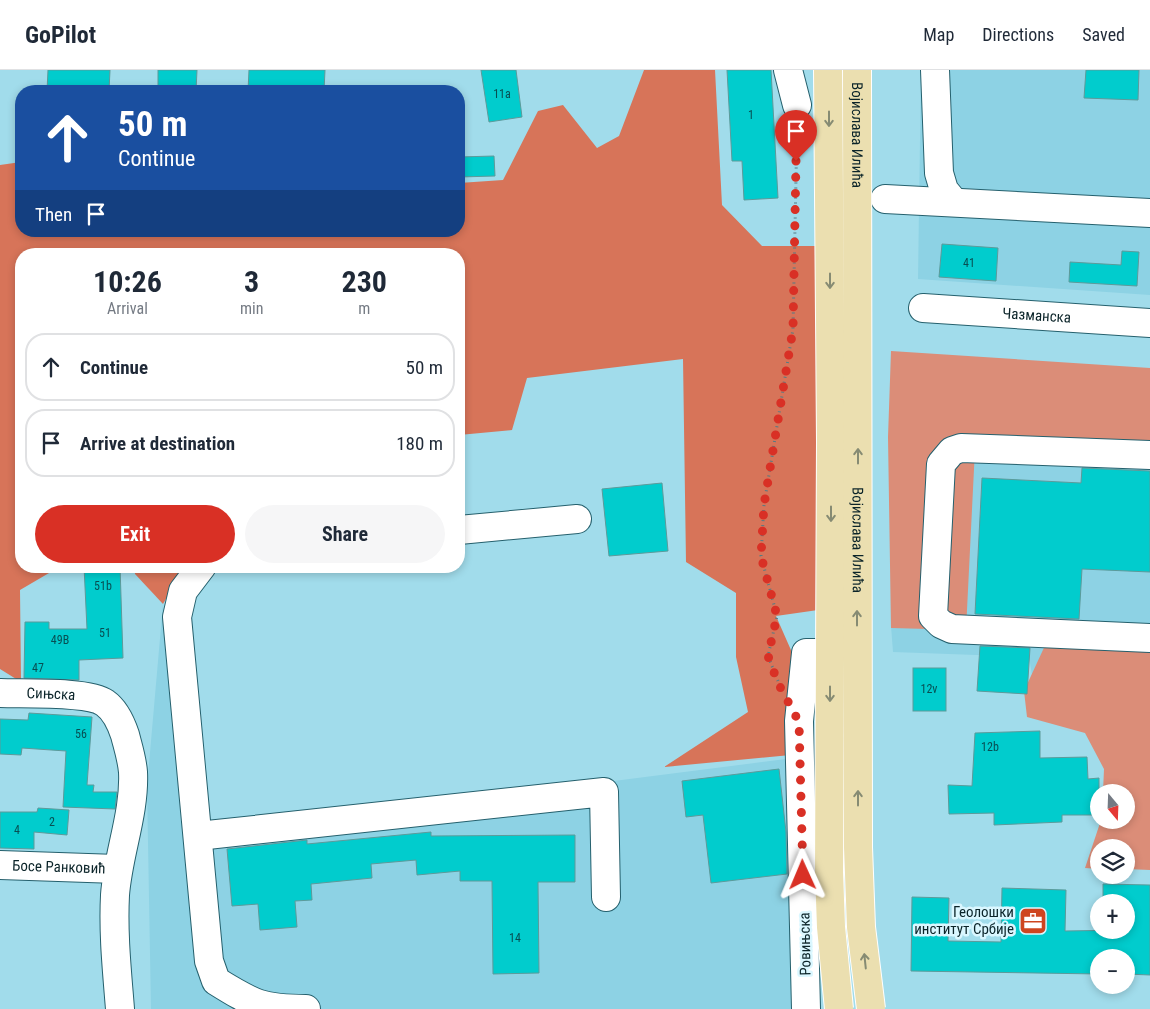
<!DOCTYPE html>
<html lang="en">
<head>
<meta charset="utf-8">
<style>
	:root { --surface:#fff; --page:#f6f6f7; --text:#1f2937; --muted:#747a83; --line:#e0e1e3; --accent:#d93025 }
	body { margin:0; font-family:"Roboto Condensed",sans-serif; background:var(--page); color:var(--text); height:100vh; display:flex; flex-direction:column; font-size:19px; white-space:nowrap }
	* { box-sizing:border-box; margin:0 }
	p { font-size:16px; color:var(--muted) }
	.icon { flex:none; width:28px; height:28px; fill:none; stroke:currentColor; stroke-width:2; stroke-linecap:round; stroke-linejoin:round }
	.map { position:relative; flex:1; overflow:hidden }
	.drawer { position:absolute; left:15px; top:178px; width:450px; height:325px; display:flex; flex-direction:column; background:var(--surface); border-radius:20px; box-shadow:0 2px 8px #0003 }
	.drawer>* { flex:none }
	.banner { position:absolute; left:15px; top:15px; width:450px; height:152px; border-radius:20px; box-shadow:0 2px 8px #0003; background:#1a4fa0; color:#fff; overflow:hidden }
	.needle { width:32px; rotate:161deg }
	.tools { position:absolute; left:1090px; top:714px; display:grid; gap:10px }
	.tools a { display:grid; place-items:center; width:45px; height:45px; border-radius:50%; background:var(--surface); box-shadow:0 2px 8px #0003; font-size:25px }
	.pin { position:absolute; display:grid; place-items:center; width:42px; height:42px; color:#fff; margin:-51px -21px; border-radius:50% 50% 50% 0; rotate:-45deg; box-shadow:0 0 5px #0007 }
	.pin .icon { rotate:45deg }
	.me { position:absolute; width:55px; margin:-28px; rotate:359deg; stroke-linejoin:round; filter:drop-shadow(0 0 4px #0008) }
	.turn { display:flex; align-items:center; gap:18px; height:105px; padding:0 20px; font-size:22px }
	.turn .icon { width:65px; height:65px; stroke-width:2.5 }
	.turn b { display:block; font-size:35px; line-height:42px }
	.then { display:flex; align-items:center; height:48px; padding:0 20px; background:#0003; gap:10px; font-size:19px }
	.eta { display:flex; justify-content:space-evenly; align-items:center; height:85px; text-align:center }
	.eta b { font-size:30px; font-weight:700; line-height:35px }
	.cta { display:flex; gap:10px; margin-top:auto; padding:10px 20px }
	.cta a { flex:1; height:58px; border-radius:30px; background:var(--accent); color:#fff; font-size:20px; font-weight:700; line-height:58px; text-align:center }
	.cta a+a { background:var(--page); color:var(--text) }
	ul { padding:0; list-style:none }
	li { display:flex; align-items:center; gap:15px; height:68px; margin:0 10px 8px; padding:0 10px; border:2px solid var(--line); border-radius:20px }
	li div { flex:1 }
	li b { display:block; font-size:19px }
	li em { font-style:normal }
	header { display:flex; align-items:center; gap:30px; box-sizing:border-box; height:70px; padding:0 25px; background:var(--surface); border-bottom:1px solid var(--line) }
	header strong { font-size:24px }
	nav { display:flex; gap:28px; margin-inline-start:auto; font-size:18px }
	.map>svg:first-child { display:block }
</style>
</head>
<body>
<header>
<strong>GoPilot</strong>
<nav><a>Map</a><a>Directions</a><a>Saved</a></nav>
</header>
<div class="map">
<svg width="1150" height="939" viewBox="0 0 1150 939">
	<rect width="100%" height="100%" fill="#a1dceb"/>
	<g fill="#8dd2e4">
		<path d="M921 0H1150V225L918 209Z"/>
		<path d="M896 367 1150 376V594L1032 605 1029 587 893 582 891 556Z"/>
		<path d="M163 534 181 753 309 747 449 732 786 689 800 939H151L147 717Z"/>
	</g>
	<g fill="#db8d78">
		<path d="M891 281 1150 298V385L975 379 966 560 891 558 888 367Z"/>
		<path d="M1054 556 1150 560V800L1126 799V778H1099V799L1085 798 1101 750H1126V722H1103L1104 699 1085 663 1027 647 1024 621Z"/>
	</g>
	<g fill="#d77459">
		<path d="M644 0H715L722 135 762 176H817L818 540 776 546 794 587 789 610 798 631 801 684 664 697 748 642 736 587V523L686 492 683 289 527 308 512 360 459 365V184H21V496H61L20 520 21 612 0 599V95L21 92V161H459V113L503 110 538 41 563 35 597 78 619 66Z"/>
		<path d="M134 496H185L163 534 135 504Z"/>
	</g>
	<g fill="#01cccd" stroke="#5d9a9a">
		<path d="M48 0H110L109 21H47Z"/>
		<path d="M158 0H197L196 21H158Z"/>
		<path d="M249 0H325L324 21H248Z"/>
		<path d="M481 0H516L522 47 489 52Z"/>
		<path d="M727 0H771L778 128 744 130 742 91H732Z"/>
		<path d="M1086 0H1139L1138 30 1084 28Z"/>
		<path d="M494 86 495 106 459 107V87Z"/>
		<path d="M942 174 998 178 996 211 939 207Z"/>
		<path d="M1122 181 1139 182 1137 216 1069 212 1070 192 1121 195Z"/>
		<path d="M1082 398 1150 401V502L1082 499 1079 549 975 544 982 408 1081 413Z"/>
		<path d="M662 413 668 481 609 486 602 419Z"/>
		<path d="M84 496H120L123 588 79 590V610L24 608 25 552H49V559H87Z"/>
		<path d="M980 576 1030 578 1027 624 977 621Z"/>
		<rect x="913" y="598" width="33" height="43"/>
		<path d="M29 643 92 647 87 715H94L93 722H117L115 739 63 737 66 681 22 678 21 685 0 684V649L28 650Z"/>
		<path d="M1040 661V688L1087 687 1088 709 1099 708V745H1062V752L994 755V743L949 744 948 715 972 716 975 663Z"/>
		<path d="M779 699 786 762 787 804 711 813 703 745 686 747 682 711Z"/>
		<path d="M38 738 69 740 67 765 34 762V779L0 778V742H37Z"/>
		<path d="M431 762V766L575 765V812H538L539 903 493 904 492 811H460V801L417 805 416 790 371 794 372 808 311 814 312 830 295 831 297 857 260 860 258 834 232 836 227 779 307 770V774Z"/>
		<path d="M1103 814 1150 815V905L1126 904V888H1099V904L911 901 912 827 949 828 948 871 1001 872 1002 818 1066 820 1065 861 1126 860V832H1103Z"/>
	</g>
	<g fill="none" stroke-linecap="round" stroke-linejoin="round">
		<defs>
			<g id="minor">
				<path d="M788 0 797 35"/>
				<path d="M935 0 939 103 944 120 954 132"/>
				<path d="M885 129 1150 143"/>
				<path id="s1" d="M923 238 1150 253"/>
				<path d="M1150 385 961 378 952 381 941 394 933 546 941 554 952 559 1150 568"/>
				<path d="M459 460 577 449"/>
				<path d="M202 496 183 521 177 547 209 891 216 911C253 934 262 939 306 939"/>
				<path id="s2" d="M0 623C22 624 89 621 105 633 115 640 121 653 125 665 128 677 132 689 133 702 135 743 118 784 115 825 113 864 117 901 120 939"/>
				<path d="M198 766 604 722 606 827"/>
				<path id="s3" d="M0 795 117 799"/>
				<path d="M806 939 799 651 806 583H853"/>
			</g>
		</defs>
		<use href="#minor" stroke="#25606d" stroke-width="30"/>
		<path stroke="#527b85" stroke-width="3" stroke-dasharray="1 4" stroke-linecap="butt" d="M778 611 768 586 777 546 761 486 764 435 793 259 797 57"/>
		<use href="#minor" stroke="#fff" stroke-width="28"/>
		<defs>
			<g id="major-bridge">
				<path d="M828 0 831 372 829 802 831 857 839 939"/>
				<path id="s4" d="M857 0 858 777 861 857 871 939"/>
			</g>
		</defs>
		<use href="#major-bridge" stroke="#fff" stroke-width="30" stroke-linecap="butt"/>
		<use href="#major-bridge" stroke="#ebdfb0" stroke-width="28"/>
	</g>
	<defs><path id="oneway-shaft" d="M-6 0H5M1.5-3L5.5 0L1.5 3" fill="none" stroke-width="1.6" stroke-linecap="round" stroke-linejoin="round" transform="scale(1.25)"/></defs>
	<g stroke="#868b73">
		<use href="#oneway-shaft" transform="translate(829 49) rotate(90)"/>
		<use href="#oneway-shaft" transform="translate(830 211) rotate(90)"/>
		<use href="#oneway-shaft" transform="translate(858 386) rotate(-90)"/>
		<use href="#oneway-shaft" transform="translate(831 444) rotate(90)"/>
		<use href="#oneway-shaft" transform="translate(857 548) rotate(-90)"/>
		<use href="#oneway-shaft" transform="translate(830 624) rotate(90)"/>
		<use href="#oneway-shaft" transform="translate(858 728) rotate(-90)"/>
		<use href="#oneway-shaft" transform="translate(865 891) rotate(-96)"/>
	</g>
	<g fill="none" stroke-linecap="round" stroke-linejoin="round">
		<path stroke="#d93025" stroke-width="9" stroke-dasharray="0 16.2" d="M796 91 793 259 764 435 761 486 777 546 768 586 778 613 799 652 803 805"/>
	</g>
	<defs>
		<symbol id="office-square" viewBox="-11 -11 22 22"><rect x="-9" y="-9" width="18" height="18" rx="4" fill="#ce451f" stroke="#daf7ff"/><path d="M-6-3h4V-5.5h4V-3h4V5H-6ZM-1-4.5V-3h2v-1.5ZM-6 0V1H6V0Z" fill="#fff"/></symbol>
	</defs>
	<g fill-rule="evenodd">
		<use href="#office-square" x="1017" y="835" width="32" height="32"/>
	</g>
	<g text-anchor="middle" stroke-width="5" stroke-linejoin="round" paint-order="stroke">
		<g font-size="12" fill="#084e52">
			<text x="502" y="28">11a</text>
			<text x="751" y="49">1</text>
			<text x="969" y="197">41</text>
			<text x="103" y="520">51b</text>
			<text x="105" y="567">51</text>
			<text x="60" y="574">49B</text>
			<text x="38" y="602">47</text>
			<text x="929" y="623">12v</text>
			<text x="81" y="668">56</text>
			<text x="990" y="681">12b</text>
			<text x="52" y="756">2</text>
			<text x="17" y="764">4</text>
			<text x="515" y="872">14</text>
		</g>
		<g font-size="15" fill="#0b2429" stroke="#daf7ff">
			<text dy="5" stroke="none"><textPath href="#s4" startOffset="65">Војислава Илића</textPath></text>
			<text dy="5" stroke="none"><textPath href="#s1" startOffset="114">Чазманска</textPath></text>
			<text dy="5" stroke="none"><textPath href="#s4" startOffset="470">Војислава Илића</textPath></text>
			<text dy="5" stroke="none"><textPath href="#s2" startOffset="51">Сињска</textPath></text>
			<text dy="5" stroke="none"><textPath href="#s3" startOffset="59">Босе Ранковић</textPath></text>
			<text transform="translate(805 874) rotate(-91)" y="5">Ровињска</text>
		</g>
		<g font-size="15" fill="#0b2429" stroke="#daf7ff" text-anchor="end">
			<text x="1014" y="847">Геолошки<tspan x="1014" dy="17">институт Србије</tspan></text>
		</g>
	</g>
</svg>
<div class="tools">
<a><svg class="needle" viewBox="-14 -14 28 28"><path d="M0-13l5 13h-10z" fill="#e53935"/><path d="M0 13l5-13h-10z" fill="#747a83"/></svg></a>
<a><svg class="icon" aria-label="layers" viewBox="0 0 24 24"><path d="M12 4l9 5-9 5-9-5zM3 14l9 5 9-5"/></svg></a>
<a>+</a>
<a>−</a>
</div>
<div class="pin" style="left:796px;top:91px;background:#d93025"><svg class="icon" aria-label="arrive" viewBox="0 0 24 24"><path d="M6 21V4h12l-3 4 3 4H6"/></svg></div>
<svg class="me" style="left:803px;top:805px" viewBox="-20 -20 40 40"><path d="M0-17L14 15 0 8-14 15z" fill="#d93025" stroke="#fff" stroke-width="4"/></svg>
<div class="banner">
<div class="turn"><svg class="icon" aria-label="ahead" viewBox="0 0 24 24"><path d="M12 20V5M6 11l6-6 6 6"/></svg><div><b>50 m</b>Continue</div></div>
<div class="then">Then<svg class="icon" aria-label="arrive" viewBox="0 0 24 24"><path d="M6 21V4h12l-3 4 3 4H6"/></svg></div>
</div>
<section class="drawer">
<div class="eta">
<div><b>10:26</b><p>Arrival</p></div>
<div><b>3</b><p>min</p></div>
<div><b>230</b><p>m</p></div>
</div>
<ul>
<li><svg class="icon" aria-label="ahead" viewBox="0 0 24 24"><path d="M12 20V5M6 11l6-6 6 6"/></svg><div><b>Continue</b></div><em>50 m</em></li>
<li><svg class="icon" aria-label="arrive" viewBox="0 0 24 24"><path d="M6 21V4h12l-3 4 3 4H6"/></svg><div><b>Arrive at destination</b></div><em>180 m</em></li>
</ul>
<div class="cta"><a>Exit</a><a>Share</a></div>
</section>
</div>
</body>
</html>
